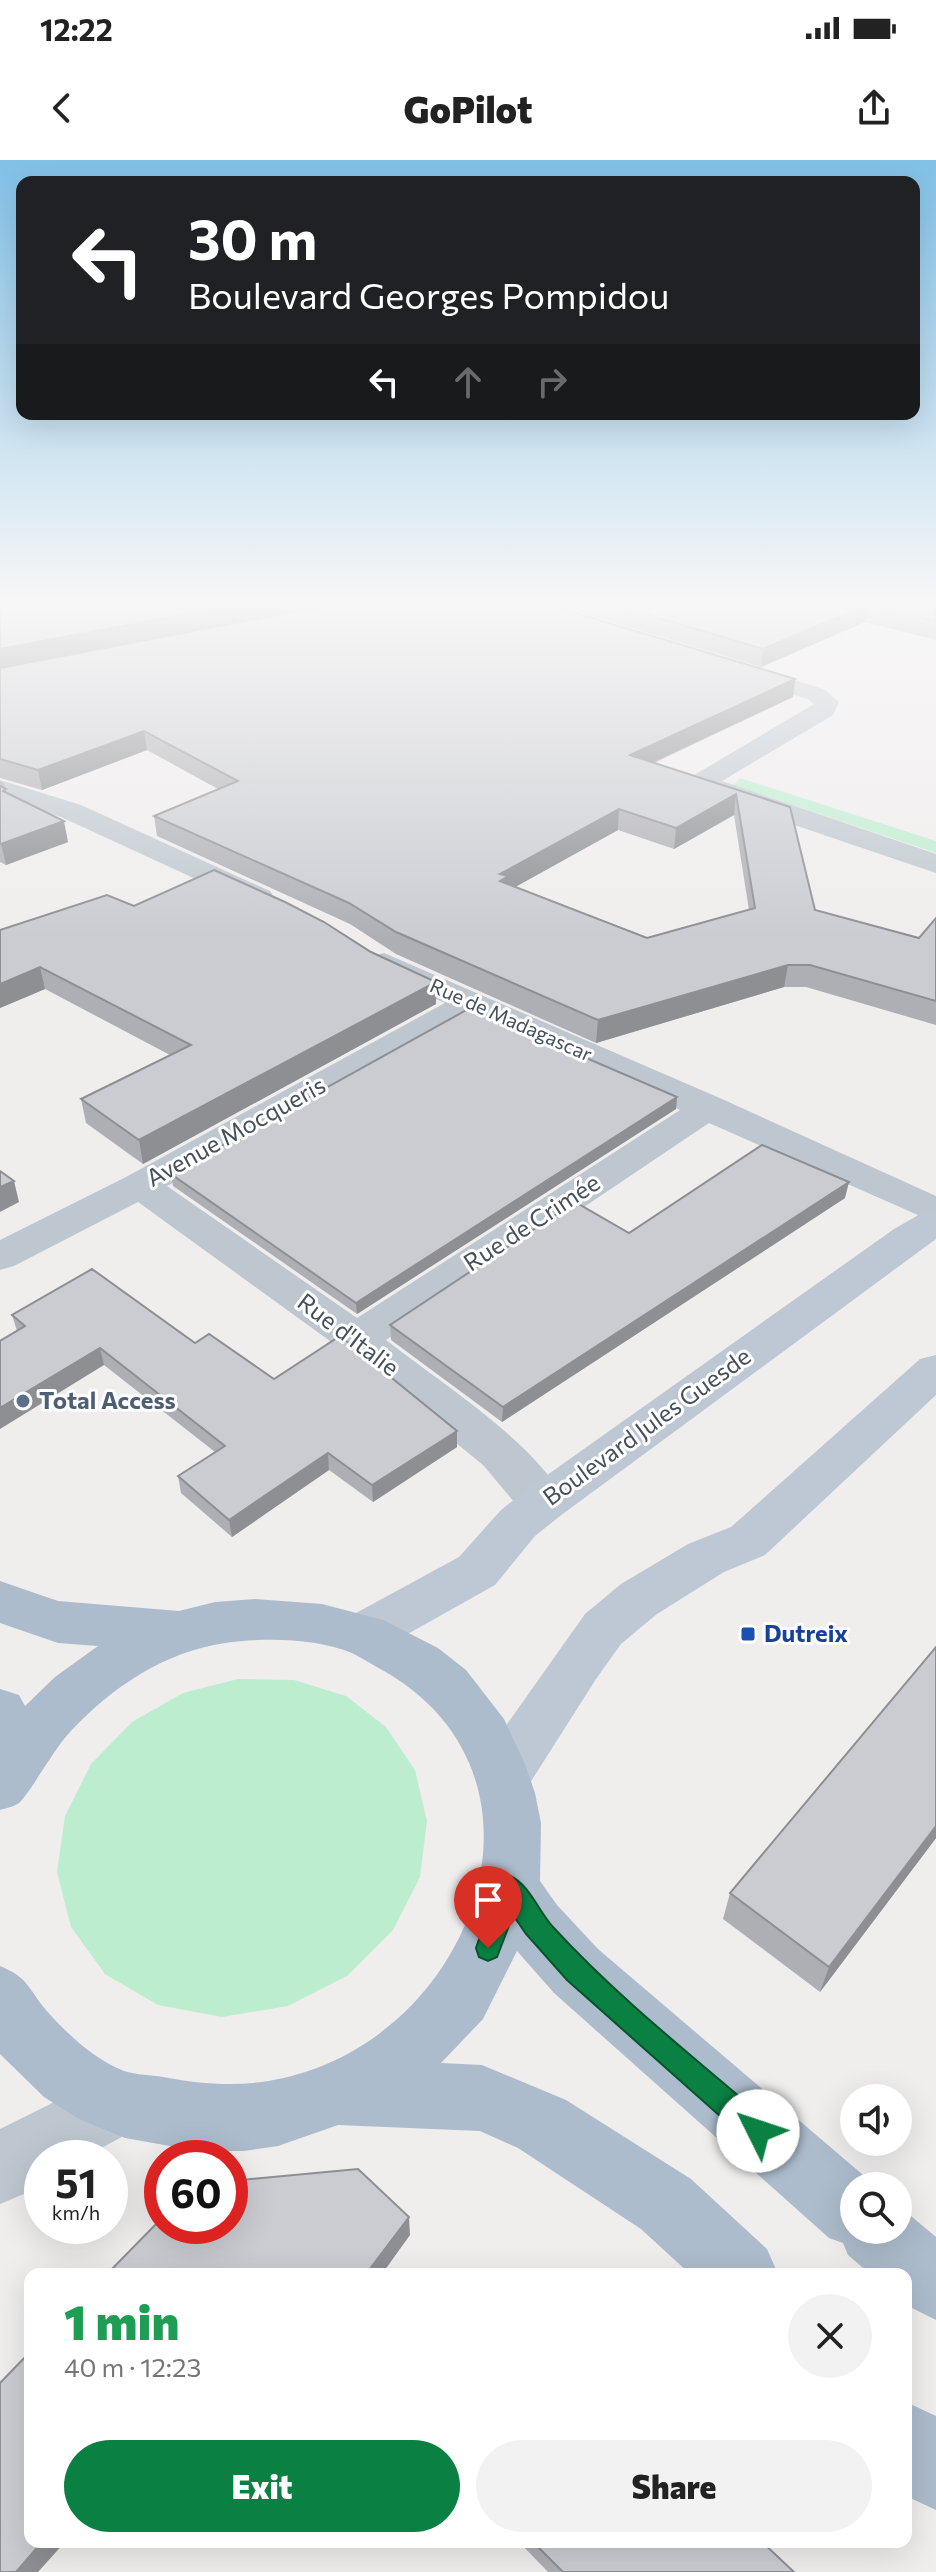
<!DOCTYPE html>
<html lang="en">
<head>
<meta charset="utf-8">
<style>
	:root { --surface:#fff; --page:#f2f2f2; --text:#222; --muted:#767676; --accent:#0b8043 }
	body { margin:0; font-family:Commissioner,sans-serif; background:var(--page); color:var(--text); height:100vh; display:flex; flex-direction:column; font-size:30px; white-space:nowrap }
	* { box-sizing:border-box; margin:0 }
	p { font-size:26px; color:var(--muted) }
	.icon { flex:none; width:44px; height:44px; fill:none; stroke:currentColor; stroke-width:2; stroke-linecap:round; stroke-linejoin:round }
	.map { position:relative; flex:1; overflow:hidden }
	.side { position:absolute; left:24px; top:2108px; width:888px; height:280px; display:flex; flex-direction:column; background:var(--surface); border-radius:16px; box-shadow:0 8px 32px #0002 }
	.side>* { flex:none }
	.banner { position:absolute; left:16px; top:16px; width:904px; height:244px; border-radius:16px; box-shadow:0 8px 32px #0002; background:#202124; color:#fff; overflow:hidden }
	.fabs { position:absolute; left:840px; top:1924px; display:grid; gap:16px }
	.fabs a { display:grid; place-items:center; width:72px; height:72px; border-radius:50%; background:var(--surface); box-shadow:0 8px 32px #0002; font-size:40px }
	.speed { position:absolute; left:24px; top:1980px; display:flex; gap:16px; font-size:40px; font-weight:700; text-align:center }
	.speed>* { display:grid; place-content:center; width:104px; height:104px; border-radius:50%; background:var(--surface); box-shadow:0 8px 32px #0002; line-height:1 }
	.speed small { font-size:20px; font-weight:400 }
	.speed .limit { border:12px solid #d22; background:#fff; color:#111 }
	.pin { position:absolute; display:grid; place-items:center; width:68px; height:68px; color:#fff; margin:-82px -34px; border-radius:50% 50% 50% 0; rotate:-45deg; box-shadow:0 0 8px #0007 }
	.pin .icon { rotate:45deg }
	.me { position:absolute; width:88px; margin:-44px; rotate:311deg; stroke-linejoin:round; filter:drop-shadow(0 0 6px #0008) }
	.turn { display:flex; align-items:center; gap:28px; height:168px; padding:0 40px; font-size:36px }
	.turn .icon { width:104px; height:104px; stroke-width:2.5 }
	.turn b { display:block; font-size:56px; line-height:68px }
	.lanes { display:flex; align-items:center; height:76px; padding:0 40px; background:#0003; justify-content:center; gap:40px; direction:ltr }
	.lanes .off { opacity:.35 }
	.round { display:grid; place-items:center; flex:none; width:84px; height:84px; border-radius:42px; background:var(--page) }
	.summary { display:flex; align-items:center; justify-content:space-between; height:136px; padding:0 40px }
	h1 { font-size:48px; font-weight:800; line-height:60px; color:#1e9e55 }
	.button { display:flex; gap:16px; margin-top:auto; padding:16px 40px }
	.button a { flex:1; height:92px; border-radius:48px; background:var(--accent); color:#fff; font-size:32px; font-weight:800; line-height:92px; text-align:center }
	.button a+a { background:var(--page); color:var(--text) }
	.status { display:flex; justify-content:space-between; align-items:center; height:56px; padding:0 40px; background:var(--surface); direction:ltr }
	.status svg { height:22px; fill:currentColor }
	header { display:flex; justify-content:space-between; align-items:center; height:104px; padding:0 40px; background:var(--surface); font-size:36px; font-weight:800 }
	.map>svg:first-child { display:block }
</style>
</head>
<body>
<div class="status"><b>12:22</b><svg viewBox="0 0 49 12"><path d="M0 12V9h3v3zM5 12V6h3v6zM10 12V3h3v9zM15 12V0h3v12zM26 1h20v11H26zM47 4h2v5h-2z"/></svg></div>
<header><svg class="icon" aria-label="back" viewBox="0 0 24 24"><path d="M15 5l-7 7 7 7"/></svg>GoPilot<svg class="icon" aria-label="share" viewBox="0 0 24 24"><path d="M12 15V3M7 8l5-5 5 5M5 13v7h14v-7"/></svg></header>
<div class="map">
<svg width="936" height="2412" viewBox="0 0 936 2412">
	<rect width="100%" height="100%" fill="#f0eded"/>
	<g fill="#bcedcf">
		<path d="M740 618 936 681V693L733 625Z"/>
		<path d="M238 1519 294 1520 346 1536 386 1567 415 1610 427 1661 420 1717 393 1770 347 1816 288 1846 222 1857 158 1845 105 1814 71 1767 57 1712 65 1656 91 1604 132 1562 183 1533Z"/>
	</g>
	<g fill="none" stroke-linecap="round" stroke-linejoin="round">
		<g fill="#bec7cf" fill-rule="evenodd">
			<path d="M736 503 824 529 839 542 833 555 722 621 936 694V713L706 635 692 620 696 614 814 544 808 539 728 515 725 510 728 505Z"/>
			<path d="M0 620 81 645 270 731 274 737 270 743 259 746 248 743 61 657 0 637Z"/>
			<path d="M384 793 722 939 936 1036V1063L709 963 386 1180C442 1224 533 1280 567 1343L560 1356 543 1361 526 1356 483 1305 341 1189 138 1042 14 1106 0 1110V1080L126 1017 445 843 373 810 368 803 373 796ZM472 855 680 950 357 1158 167 1026Z"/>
		</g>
		<path fill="#bec7cf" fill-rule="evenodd" d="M119 1910 142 1920 152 1943 142 1966 83 1998H42V2020L24 2034 0 2044V1969Z"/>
		<g fill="#bec8d4" fill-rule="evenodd">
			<path d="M936 1050V1079L560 1356 535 1376 495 1425 381 1489 363 1495 345 1489 337 1474 345 1459 459 1397 501 1350 526 1330 894 1069 922 1053Z"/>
			<path d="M936 1195V1235L765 1395 724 1412 657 1454 621 1484 596 1519 523 1634 503 1641 483 1634 475 1616 483 1598 585 1454 621 1424 688 1384 731 1367 920 1199Z"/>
		</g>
		<g fill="#adbccc" fill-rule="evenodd">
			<path d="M0 1421 58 1441 179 1451 215 1442 255 1439 322 1444 383 1460 438 1488 466 1510 504 1559 525 1604 535 1633 541 1663 540 1721 557 1745 598 1789 876 2026H854V2070H898V2045L936 2077V2160L906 2145V2114H870L848 2095 843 2083 829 2078 554 1833 517 1791 483 1859 441 1903 482 1905 566 1940 691 2019 767 2089 778 2114H690L641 2069 518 1988 480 1971 338 1965 278 1986 244 1991H198L125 1978 79 1959 44 1937 0 1894V1806C29 1818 27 1827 46 1850 66 1873 95 1900 124 1911 136 1915 151 1915 163 1917 217 1927 261 1928 314 1909 487 1846 561 1603 375 1506 368 1502 360 1497 352 1493 313 1477 255 1477 214 1485 156 1496 102 1535 64 1579 54 1591 26 1638 19 1643 14 1647 5 1648 0 1650V1529L19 1535 25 1546 55 1517 98 1486 58 1483 0 1463Z"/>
			<path d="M906 2242 936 2256V2350L906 2336Z"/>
		</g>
	</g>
	<g fill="#aeafb5" fill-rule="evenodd">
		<path d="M0 441H344L57 497 795 519 793 537 654 603 790 647 815 750 919 778 936 758V865L806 827H784L596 883 396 794 350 764 157 676 154 656 218 629 147 590 42 630 0 618ZM734 655 749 750 647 778 515 727 618 670 674 689Z"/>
		<path d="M543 441H936V480L865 462 761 507Z"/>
		<path d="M0 621 4 623 7 633 68 682 6 705 0 702Z"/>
		<path d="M134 746 371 792 436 822V844L143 1004 86 963 81 939 170 895 45 829 0 848V770Z"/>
		<path d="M677 937 676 949 357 1154 173 1026 171 1014Z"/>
		<path d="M845 1038 502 1262 391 1180 390 1165 629 1073Z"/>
		<path d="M12 1155 195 1183 274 1219 457 1287 373 1342 329 1310 232 1377 181 1333 178 1316 215 1292 104 1205 17 1171Z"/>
		<path d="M936 1487V1678L820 1832 723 1759 730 1733Z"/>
		<path d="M519 2382H762L794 2412H548Z"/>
	</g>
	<g fill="#8d8f93">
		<path d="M253 441H344L0 508V489Z"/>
		<path d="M868 444 865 462 761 507 763 489Z"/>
		<path d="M795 519 793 537 628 614 630 595Z"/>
		<path d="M144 571 147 590 42 630 38 610Z"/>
		<path d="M736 634 734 655 674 689 676 668Z"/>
		<path d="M619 649 618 670 508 731 499 742 500 714Z"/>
		<path d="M64 661 68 682 6 705 1 684Z"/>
		<path d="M788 805 784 827 596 883 598 860Z"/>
		<path d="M40 807 45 829 0 848V824Z"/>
		<path d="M436 822V844L143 1004 139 980Z"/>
		<path d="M677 937 676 949 357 1154 356 1143Z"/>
		<path d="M14 1021 19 1042 0 1052V1027Z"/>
		<path d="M849 1022 845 1038 502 1262 503 1247Z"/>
		<path d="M100 1188 104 1205 0 1269V1248Z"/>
		<path d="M457 1271V1287L373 1342 372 1325Z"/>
		<path d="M328 1293 329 1310 232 1377 229 1360Z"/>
		<path d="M936 1666V1678L820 1832 829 1807Z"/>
		<path d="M409 2057 410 2075 382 2114H366Z"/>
		<path d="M42 2382H65L38 2412H16Z"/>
	</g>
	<g fill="#caccd2" stroke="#8d8f93" stroke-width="2" fill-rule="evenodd">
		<path d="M0 441H253L0 489Z"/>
		<path d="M350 441H536L795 519 630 595 790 647 815 750 919 778 936 758V841L810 805H788L598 860 396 772 349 743 154 656 238 621 144 571 38 610 0 599V508ZM736 634 755 748 647 778 500 721 508 716 500 714 619 649 676 668Z"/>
		<path d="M602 441H936V461L868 444 763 489Z"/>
		<path d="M0 626 6 629 3 631 64 661 1 684 0 683Z"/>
		<path d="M214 710 285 742 324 762 371 792 436 822 139 980 81 939 191 885 40 807 0 824V770L107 735 134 746Z"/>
		<path d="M470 848 677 937 356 1143 171 1014Z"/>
		<path d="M762 985 849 1022 503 1247 390 1165 575 1042 629 1073Z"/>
		<path d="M0 1011 14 1021 0 1027Z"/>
		<path d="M92 1109 195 1183 209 1174 274 1219 340 1176 457 1271 372 1325 328 1293 229 1360 178 1316 225 1286 100 1188 0 1248V1181L25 1166 12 1155Z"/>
		<path d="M936 1487V1666L829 1807 730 1733Z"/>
		<path d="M358 2009 409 2057 366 2114H107L162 2058V2066H230V2021Z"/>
		<path d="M30 2192V2382H42L16 2412H0V2223Z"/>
		<path d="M533 2382H762L794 2412H563Z"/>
	</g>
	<linearGradient id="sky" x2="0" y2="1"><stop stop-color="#82c1e8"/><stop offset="0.57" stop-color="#f8f7f7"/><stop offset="1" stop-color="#f8f7f7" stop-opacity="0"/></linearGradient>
	<rect width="936" height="779" fill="url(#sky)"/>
	<path fill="#0b8043" stroke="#07532c" stroke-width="2" d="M510 1716C529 1724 539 1752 553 1767 618 1838 695 1898 768 1961L772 1971 768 1981 758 1985 748 1981 567 1820 526 1774 513 1755 497 1797 488 1801 479 1797 476 1788 497 1728 501 1720Z"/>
	<circle fill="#5c6f8a" stroke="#fff" stroke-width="3" cx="23" cy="1241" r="8"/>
	<rect fill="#1a4fb4" stroke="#fff" stroke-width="3" x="740" y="1466" width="16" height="16" rx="4"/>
	<g text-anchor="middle" stroke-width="6" stroke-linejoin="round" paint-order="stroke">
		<g font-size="20" fill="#46505a" stroke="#fff">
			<text transform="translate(511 860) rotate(24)" y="7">Rue de Madagascar</text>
		</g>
		<g font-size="24" fill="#46505a" stroke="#fff">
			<text transform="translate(236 972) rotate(-29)" y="8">Avenue Mocqueris</text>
			<text transform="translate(532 1063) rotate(-33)" y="8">Rue de Crimée</text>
			<text transform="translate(348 1175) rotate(37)" y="8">Rue d'Italie</text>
			<text transform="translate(647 1267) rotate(-36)" y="8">Boulevard Jules Guesde</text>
		</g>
		<g font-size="24" font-weight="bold" fill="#4e5e75" stroke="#fff" text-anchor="start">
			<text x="39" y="1249">Total Access</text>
		</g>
		<g font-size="24" font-weight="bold" fill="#164399" stroke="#fff" text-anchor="start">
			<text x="764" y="1482">Dutreix</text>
		</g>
	</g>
</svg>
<div class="fabs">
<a><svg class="icon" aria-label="sound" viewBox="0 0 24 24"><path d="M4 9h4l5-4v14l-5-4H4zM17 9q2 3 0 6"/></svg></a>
<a><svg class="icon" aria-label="search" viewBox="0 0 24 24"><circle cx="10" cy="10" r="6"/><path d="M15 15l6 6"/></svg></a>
</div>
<div class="speed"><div>51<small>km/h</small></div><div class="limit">60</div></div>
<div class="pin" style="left:488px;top:1788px;background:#d93025"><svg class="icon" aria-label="arrive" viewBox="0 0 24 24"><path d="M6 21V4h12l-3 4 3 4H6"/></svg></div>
<svg class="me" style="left:758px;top:1971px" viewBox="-20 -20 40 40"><circle r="19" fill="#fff"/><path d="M0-13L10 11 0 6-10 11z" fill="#0b8043"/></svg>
<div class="banner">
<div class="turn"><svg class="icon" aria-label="left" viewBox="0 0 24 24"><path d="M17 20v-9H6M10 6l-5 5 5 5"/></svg><div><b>30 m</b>Boulevard Georges Pompidou</div></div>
<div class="lanes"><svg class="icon" aria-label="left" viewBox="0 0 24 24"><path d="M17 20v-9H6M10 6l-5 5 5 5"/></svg><svg class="icon off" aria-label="ahead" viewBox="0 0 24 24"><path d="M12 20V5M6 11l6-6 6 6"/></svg><svg class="icon off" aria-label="right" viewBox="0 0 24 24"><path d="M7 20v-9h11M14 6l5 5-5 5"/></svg></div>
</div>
<section class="side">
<div class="summary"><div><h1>1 min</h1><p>40 m · 12:23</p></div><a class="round"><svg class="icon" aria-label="close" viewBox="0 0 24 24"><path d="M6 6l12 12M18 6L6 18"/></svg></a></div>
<div class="button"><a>Exit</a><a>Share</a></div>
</section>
</div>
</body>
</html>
